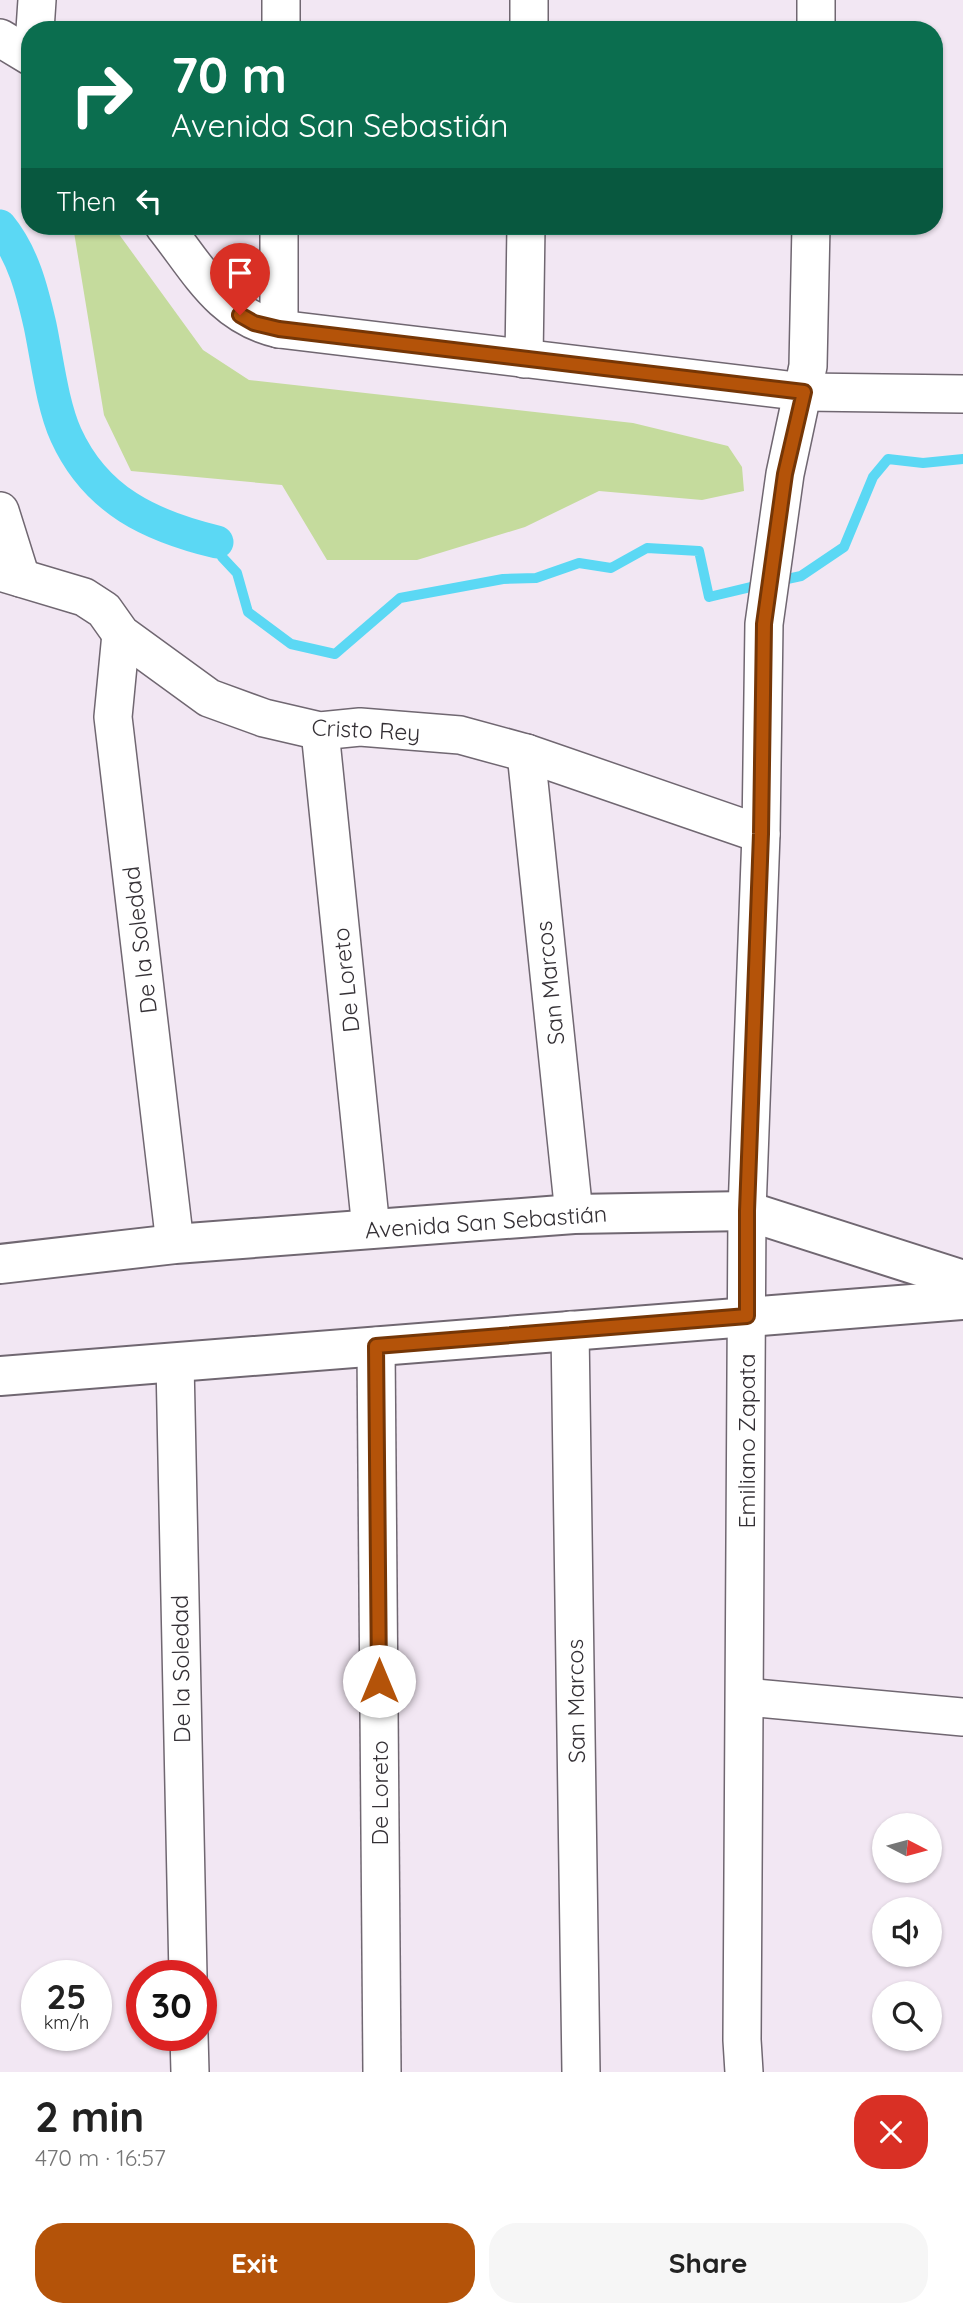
<!DOCTYPE html>
<html lang="en">
<head>
<meta charset="utf-8">
<style>
	:root { --surface:#fff; --page:#f6f6f6; --text:#222; --muted:#767676; --accent:#b45309 }
	body { margin:0; font-family:Quicksand,sans-serif; background:var(--page); color:var(--text); height:100vh; display:flex; flex-direction:column; font-size:26px; white-space:nowrap }
	* { box-sizing:border-box; margin:0 }
	p { font-size:23px; color:var(--muted) }
	.icon { flex:none; width:38px; height:38px; fill:none; stroke:currentColor; stroke-width:2; stroke-linecap:round; stroke-linejoin:round }
	.map { position:relative; height:2072px; overflow:hidden }
	.sheet { display:flex; flex-direction:column; background:var(--surface); flex:1 }
	.sheet>* { flex:none }
	.guide { position:absolute; left:21px; top:21px; width:922px; height:214px; border-radius:28px; box-shadow:0 2px 5px #0004; background:#0b6e4f; color:#fff; overflow:hidden }
	.needle { width:46px; rotate:96deg }
	.buttons { position:absolute; left:872px; top:1813px; display:grid; gap:14px }
	.buttons a { display:grid; place-items:center; width:70px; height:70px; border-radius:50%; background:var(--surface); box-shadow:0 2px 5px #0004; font-size:35px }
	.speed { position:absolute; left:21px; top:1960px; display:flex; gap:14px; font-size:35px; font-weight:700; text-align:center }
	.speed>* { display:grid; place-content:center; width:91px; height:91px; border-radius:50%; background:var(--surface); box-shadow:0 2px 5px #0004; line-height:1 }
	.speed small { font-size:18px; font-weight:400 }
	.speed .limit { border:10px solid #d22; background:#fff; color:#111 }
	.pin { position:absolute; display:grid; place-items:center; width:60px; height:60px; color:#fff; margin:-72px -30px; border-radius:50% 50% 50% 0; rotate:-45deg; box-shadow:0 0 7px #0007 }
	.pin .icon { rotate:45deg }
	.me { position:absolute; width:77px; margin:-38px; rotate:0deg; stroke-linejoin:round; filter:drop-shadow(0 0 5px #0008) }
	.turn { display:flex; align-items:center; gap:24px; height:147px; padding:0 35px; font-size:32px }
	.turn .icon { width:91px; height:91px; stroke-width:2.5 }
	.turn b { display:block; font-size:49px; line-height:60px }
	.then { display:flex; align-items:center; height:66px; padding:0 35px; background:#0003; gap:14px; font-size:26px }
	.round { display:grid; place-items:center; flex:none; width:74px; height:74px; border-radius:28px; background:var(--page) }
	.overview { display:flex; align-items:center; justify-content:space-between; height:119px; padding:0 35px }
	h1 { font-size:42px; font-weight:700; line-height:52px }
	.cta { display:flex; gap:14px; margin-top:auto; padding:14px 35px }
	.cta a { flex:1; height:80px; border-radius:28px; background:var(--accent); color:#fff; font-size:28px; font-weight:700; line-height:80px; text-align:center }
	.cta a+a { background:var(--page); color:var(--text) }
	.map>svg:first-child { display:block }
</style>
</head>
<body>
<div class="map">
<svg width="963" height="2072" viewBox="0 0 963 2072">
	<rect width="100%" height="100%" fill="#f2e7f3"/>
	<path fill="#c5db9d" d="M73 226H113L203 350 249 380 633 423 728 446 742 467 744 491 702 500 599 491 525 527 417 560H327L282 485 131 471 104 415Z"/>
	<g fill="none" stroke-linecap="round" stroke-linejoin="round">
		<g stroke="#5bd8f4" stroke-width="10">
			<path d="M217 542 222 557 237 573 248 612 291 644 335 654 400 598 503 579 536 578 579 563 611 568 647 548 699 551 709 597 763 584"/>
			<path d="M778 581 801 576 844 547 873 477 888 459 923 463 963 459"/>
		</g>
		<path stroke="#5bd8f4" stroke-width="33" d="M0 226C23 254 32 290 40 325 47 358 52 404 66 435 96 501 151 526 217 542"/>
		<defs>
			<g id="minor">
				<path d="M35 30 37 0"/>
				<path d="M281 30V0"/>
				<path d="M529 30V0"/>
				<path d="M816 30V0"/>
				<path d="M0 38 30 56"/>
				<path d="M164 226C199 270 221 316 279 329L804 392 963 394"/>
				<path d="M279 329V226"/>
				<path d="M524 359 526 226"/>
				<path d="M0 511 21 578"/>
				<path d="M0 572 84 597 104 610 121 634 209 698 264 718 320 731 360 727 460 735 526 753 761 834"/>
				<path d="M121 634 113 717 175 1244"/>
				<path d="M320 731 371 1229"/>
				<path d="M526 753 574 1214"/>
				<path d="M570 1330 581 2072"/>
				<path d="M376 1346 382 2072"/>
				<path d="M175 1363 188 1976"/>
				<path d="M746 1697 963 1717"/>
				<path d="M189 2035 190 2072"/>
				<path d="M744 2072 742 2040 747 1211 761 834 764 624 785 474 808 366 811 226"/>
			</g>
			<g id="secondary">
				<path d="M0 1264 175 1244 574 1214 747 1211 963 1280"/>
				<path d="M0 1376 963 1300"/>
			</g>
		</defs>
		<use href="#minor" stroke="#706771" stroke-width="40"/>
		<use href="#secondary" stroke="#706771" stroke-width="42"/>
		<use href="#minor" stroke="#fff" stroke-width="37"/>
		<use href="#secondary" stroke="#fff" stroke-width="38"/>
	</g>
	<g fill="none" stroke-linecap="round" stroke-linejoin="round">
		<defs>
			<path id="route" d="M240 315 254 323 279 329 804 392 785 474 764 624 761 834 747 1211V1316L376 1346 379 1681"/>
		</defs>
		<use href="#route" stroke="#753606" stroke-width="18"/>
		<use href="#route" stroke="#b45309" stroke-width="12"/>
	</g>
	<g text-anchor="middle" stroke-width="6" stroke-linejoin="round" paint-order="stroke">
		<g font-size="23" fill="#343035" stroke="#fff">
			<text transform="translate(366 730) rotate(3)" y="8">Cristo Rey</text>
			<text transform="translate(140 940) rotate(-97)" y="8">De la Soledad</text>
			<text transform="translate(346 980) rotate(-96)" y="8">De Loreto</text>
			<text transform="translate(550 983) rotate(-96)" y="8">San Marcos</text>
			<text transform="translate(486 1222) rotate(-4)" y="8">Avenida San Sebastián</text>
			<text transform="translate(747 1441) rotate(-90)" y="8">Emiliano Zapata</text>
			<text transform="translate(181 1669) rotate(-91)" y="8">De la Soledad</text>
			<text transform="translate(576 1701) rotate(-91)" y="8">San Marcos</text>
			<text transform="translate(380 1793) rotate(-90)" y="8">De Loreto</text>
		</g>
	</g>
</svg>
<div class="buttons">
<a><svg class="needle" viewBox="-14 -14 28 28"><path d="M0-13l5 13h-10z" fill="#e53935"/><path d="M0 13l5-13h-10z" fill="#767676"/></svg></a>
<a><svg class="icon" aria-label="sound" viewBox="0 0 24 24"><path d="M4 9h4l5-4v14l-5-4H4zM17 9q2 3 0 6"/></svg></a>
<a><svg class="icon" aria-label="search" viewBox="0 0 24 24"><circle cx="10" cy="10" r="6"/><path d="M15 15l6 6"/></svg></a>
</div>
<div class="speed"><div>25<small>km/h</small></div><div class="limit">30</div></div>
<div class="pin" style="left:240px;top:315px;background:#d93025"><svg class="icon" aria-label="arrive" viewBox="0 0 24 24"><path d="M6 21V4h12l-3 4 3 4H6"/></svg></div>
<svg class="me" style="left:379px;top:1681px" viewBox="-20 -20 40 40"><circle r="19" fill="#fff"/><path d="M0-13L10 11 0 6-10 11z" fill="#b45309"/></svg>
<div class="guide">
<div class="turn"><svg class="icon" aria-label="right" viewBox="0 0 24 24"><path d="M7 20v-9h11M14 6l5 5-5 5"/></svg><div><b>70 m</b>Avenida San Sebastián</div></div>
<div class="then">Then<svg class="icon" aria-label="left" viewBox="0 0 24 24"><path d="M17 20v-9H6M10 6l-5 5 5 5"/></svg></div>
</div>
</div>
<section class="sheet">
<div class="overview"><div><h1>2 min</h1><p>470 m · 16:57</p></div><a class="round" style="background:#d93025;color:#fff"><svg class="icon" aria-label="close" viewBox="0 0 24 24"><path d="M6 6l12 12M18 6L6 18"/></svg></a></div>
<div class="cta"><a>Exit</a><a>Share</a></div>
</section>
</body>
</html>
